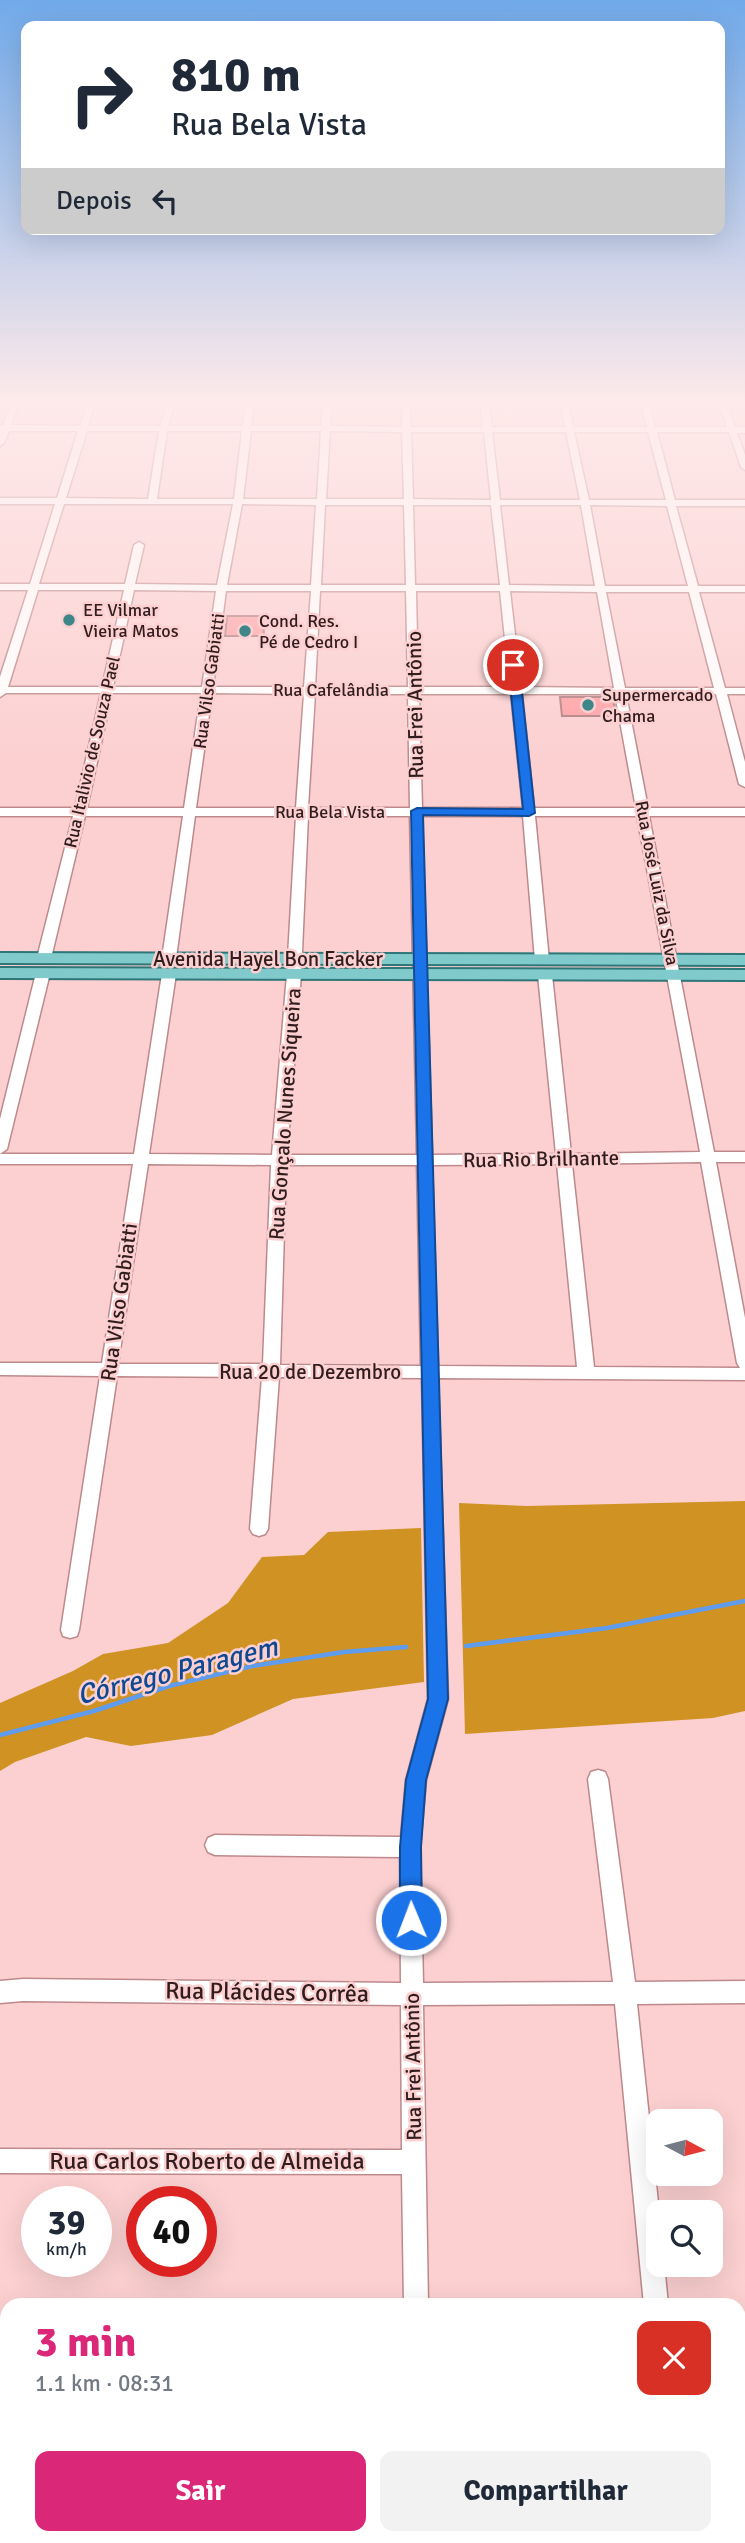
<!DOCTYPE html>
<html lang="pt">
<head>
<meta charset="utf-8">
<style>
	:root { --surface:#fff; --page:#f2f2f3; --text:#1f2937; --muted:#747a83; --accent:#db2777 }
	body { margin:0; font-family:Signika,sans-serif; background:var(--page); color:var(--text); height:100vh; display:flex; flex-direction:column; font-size:26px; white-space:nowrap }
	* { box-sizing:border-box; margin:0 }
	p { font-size:23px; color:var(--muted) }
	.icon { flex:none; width:38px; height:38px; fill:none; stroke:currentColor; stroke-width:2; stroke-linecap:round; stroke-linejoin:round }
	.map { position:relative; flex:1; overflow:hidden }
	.details { position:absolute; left:0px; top:2298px; width:746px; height:247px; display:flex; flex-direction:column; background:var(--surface); border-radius:21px 21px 0 0; box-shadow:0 7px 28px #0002 }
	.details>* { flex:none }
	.banner { position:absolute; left:21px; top:21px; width:704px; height:214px; border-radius:14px; box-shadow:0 7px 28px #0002; background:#fff; color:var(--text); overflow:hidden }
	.needle { width:46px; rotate:97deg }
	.fabs { position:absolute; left:646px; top:2109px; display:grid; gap:14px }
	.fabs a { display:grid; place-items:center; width:77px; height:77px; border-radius:14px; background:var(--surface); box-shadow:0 7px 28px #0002; font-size:35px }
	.speed { position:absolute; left:21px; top:2186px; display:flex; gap:14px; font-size:35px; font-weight:700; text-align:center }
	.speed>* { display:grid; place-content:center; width:91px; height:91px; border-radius:50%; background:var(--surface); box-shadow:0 7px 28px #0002; line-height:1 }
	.speed small { font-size:18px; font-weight:400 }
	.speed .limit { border:10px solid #d22; background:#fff; color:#111 }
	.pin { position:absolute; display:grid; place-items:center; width:60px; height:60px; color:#fff; margin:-30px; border:4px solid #fff; border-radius:50%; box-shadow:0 2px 7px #0007 }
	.me { position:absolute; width:77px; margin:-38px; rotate:359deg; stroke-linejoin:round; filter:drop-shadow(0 0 5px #0008) }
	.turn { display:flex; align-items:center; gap:24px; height:147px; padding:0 35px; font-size:32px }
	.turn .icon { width:91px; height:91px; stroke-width:2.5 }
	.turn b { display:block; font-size:49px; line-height:60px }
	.then { display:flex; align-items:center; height:66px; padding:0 35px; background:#0003; gap:14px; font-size:26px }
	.round { display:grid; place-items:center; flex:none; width:74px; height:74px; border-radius:14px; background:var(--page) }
	.summary { display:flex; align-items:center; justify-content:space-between; height:119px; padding:0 35px }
	h1 { font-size:42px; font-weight:700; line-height:52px; color:var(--accent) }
	.primary-button { display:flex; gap:14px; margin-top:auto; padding:14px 35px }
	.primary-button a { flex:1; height:80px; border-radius:14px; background:var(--accent); color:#fff; font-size:28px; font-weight:700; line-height:80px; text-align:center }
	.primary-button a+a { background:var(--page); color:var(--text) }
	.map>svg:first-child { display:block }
</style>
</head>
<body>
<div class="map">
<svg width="745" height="2543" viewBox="0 0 745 2543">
	<rect width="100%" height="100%" fill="#fcd0d1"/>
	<g fill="#cf9223">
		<path d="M745 1501V1711L713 1718 465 1734 459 1503 527 1506Z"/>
		<path d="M421 1528 424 1682 293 1699 212 1735 131 1746 86 1737 15 1762 0 1771V1703L73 1671 103 1654 168 1643 228 1603 262 1557 304 1555 328 1532Z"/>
	</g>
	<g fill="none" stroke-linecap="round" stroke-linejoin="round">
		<g stroke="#5f9cee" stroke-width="4.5">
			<path d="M466 1646 607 1628 745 1601"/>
			<path d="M0 1735 94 1711 169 1686 252 1666 344 1652 406 1647"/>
		</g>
	</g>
	<g fill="#fea2a6" stroke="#b27f81" stroke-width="2">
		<path d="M227 616H263L264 636H225Z"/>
		<path d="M560 697H613L616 716H562Z"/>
	</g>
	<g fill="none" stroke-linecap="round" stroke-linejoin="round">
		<defs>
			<g id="minor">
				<path d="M11 404H19L11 425 80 426 87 404H95L88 426H160L167 404H175L168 426H243L246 404H254L251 426H321L323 404H331L330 426 402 427V404H410L411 427H483L481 404H489L492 427H565L560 404H568L573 427H647L641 404H649L655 427H727L719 404H727L735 427H745V433H737L745 455V470L741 467 729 432H657L675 500H745V506H676L698 586H745V592H699L725 688H745V694H727L745 762V787L739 784 716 694H626L648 808H745V816H649L714 1152H745V1162H716L745 1318V1380L438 1378 448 1699 426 1780 420 1847 423 1983 613 1982 588 1779 591 1772 598 1770 605 1772 608 1779 635 1982 745 1981V2003L637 2004 659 2212 658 2264H664L668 2305H644L615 2004 423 2005 428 2305H404L402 2174 0 2173V2149L402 2150 401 2005 23 2001 0 2003V1981L23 1979 401 1983 400 1857 215 1855 208 1852 205 1845 208 1838 215 1835 401 1837 406 1780 428 1699 422 1378 279 1377 268 1529 265 1534 259 1536 253 1534 250 1529 262 1377 117 1376 79 1630 77 1636 70 1638 63 1636 61 1630 100 1376 0 1375V1363H102L133 1164H0V1154H134L162 974 169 970 176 974 149 1154 272 1155 287 974 296 816H195L176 958 169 962 162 958 183 816H85L51 958 44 962 39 961 37 958 73 816H0V808H75L101 693H6L0 697V677L28 590H0V584H30L55 504H0V498H57L78 431H9L4 443 0 446V425H3ZM87 431H159L148 499 66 498ZM167 431H242L234 499H157ZM251 431H321L317 499H243ZM330 431 402 432 404 499H326ZM411 432H484L491 500 413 499ZM492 432H566L580 500H500ZM574 432H648L666 500H589ZM64 504H233L217 585 135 584 144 545 139 542 134 545 125 584H39ZM242 504 316 505 311 585H227ZM325 505H404L406 585H321ZM413 505H491L500 585H415ZM500 505H581L595 586 509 585ZM590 505 667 506 688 586H605ZM38 590H124L102 687H8ZM134 590 216 591 202 687H113ZM226 591H311L304 687H213ZM320 591H406L408 687H315ZM416 591H500L510 687H418ZM510 591 597 592 614 688 521 687ZM606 592H689L714 688H625ZM112 693H201L184 808H87ZM212 693 304 694 296 808H196ZM315 694H408L410 808H308ZM419 694H511L523 808H422ZM522 694H615L636 808H534ZM308 816H410L417 1155H287L301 974ZM422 816H523L535 960 542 964 549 960 535 816H637L700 1152 571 1154 552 975 545 971 538 975 556 1154 432 1155ZM701 1162 737 1363 740 1368 594 1367 572 1164ZM148 1164 271 1165 263 1364H118ZM557 1164 577 1367 438 1366 432 1165ZM286 1165H417L421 1366 280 1365Z"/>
				<path d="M43 969 50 973 7 1149 0 1154V1119L36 973Z"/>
				<rect x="0" y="2327" width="7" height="26"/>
				<rect x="406" y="2538" width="26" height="5"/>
				<rect x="666" y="2538" width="26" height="5"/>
			</g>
			<g id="major">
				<path d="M0 953 745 955V965L0 963Z"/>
				<path d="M0 968 745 970V980L0 978Z"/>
			</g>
		</defs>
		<use href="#minor" stroke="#bd898b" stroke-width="3"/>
		<use href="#major" stroke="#2e7678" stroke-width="4"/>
		<use href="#minor" fill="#fff" fill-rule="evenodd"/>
		<use href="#major" fill="#80cacb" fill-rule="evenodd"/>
	</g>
	<linearGradient id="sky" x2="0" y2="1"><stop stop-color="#71aaea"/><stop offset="0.53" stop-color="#feeaea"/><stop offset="1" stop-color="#feeaea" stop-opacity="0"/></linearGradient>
	<rect width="745" height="760" fill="url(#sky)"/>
	<path fill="#1a73e8" stroke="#114b97" stroke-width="2" d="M513 662 519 665 535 813 529 816 423 815 448 1699 426 1780 421 1847 422 1920 419 1928 411 1931 403 1928 400 1920V1847L406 1780 428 1699 411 811 417 808 523 809 508 665Z"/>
	<g fill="#3e8687" stroke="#fcd0d1" stroke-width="2.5">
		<circle cx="69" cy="620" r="7"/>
		<circle cx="245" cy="631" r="7"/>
		<circle cx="588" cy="705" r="7"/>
	</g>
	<g text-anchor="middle" stroke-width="5" stroke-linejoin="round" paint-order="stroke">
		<g font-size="18" fill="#321d1e" stroke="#fcd0d1" text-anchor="start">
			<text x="83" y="616">EE Vilmar<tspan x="83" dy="21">Vieira Matos</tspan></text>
			<text x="259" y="627">Cond. Res.<tspan x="259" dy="21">Pé de Cedro I</tspan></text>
			<text x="602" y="701">Supermercado<tspan x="602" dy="21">Chama</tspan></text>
		</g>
		<g font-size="18" fill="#321d1e" stroke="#fcd0d1">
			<text transform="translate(209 681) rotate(-82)" y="6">Rua Vilso Gabiatti</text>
			<text x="331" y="696">Rua Cafelândia</text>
			<text transform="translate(92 752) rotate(-77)" y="6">Rua Italivio de Souza Pael</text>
			<text x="330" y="818">Rua Bela Vista</text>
			<text transform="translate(657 883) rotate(79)" y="6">Rua José Luiz da Silva</text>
		</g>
		<g font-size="21" fill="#321d1e" stroke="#fcd0d1">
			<text transform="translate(415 705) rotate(-91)" y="7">Rua Frei Antônio</text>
			<text x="268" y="966">Avenida Hayel Bon Facker</text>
			<text transform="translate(285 1114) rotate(-86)" y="7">Rua Gonçalo Nunes Siqueira</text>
			<text transform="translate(541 1159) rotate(-1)" y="7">Rua Rio Brilhante</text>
			<text transform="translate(119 1302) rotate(-82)" y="7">Rua Vilso Gabiatti</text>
			<text x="310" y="1379">Rua 20 de Dezembro</text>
			<text transform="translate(413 2067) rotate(-91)" y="7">Rua Frei Antônio</text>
		</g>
		<g font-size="24" fill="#321d1e" stroke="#fcd0d1">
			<text transform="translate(267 1992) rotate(1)" y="8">Rua Plácides Corrêa</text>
			<text x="207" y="2169">Rua Carlos Roberto de Almeida</text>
		</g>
		<g font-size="28" font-style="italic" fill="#0d4a93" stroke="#fcd0d1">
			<text transform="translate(177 1670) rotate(-14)" y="10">Córrego Paragem</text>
		</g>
	</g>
</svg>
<div class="fabs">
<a><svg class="needle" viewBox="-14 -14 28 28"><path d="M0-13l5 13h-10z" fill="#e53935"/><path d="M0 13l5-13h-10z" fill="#747a83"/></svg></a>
<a><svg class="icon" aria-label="search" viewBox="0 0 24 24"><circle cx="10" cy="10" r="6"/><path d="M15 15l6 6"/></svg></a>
</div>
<div class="speed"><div>39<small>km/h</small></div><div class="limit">40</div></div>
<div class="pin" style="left:513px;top:665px;background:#d93025"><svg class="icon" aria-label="arrive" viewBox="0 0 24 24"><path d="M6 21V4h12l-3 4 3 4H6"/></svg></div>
<svg class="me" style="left:411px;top:1920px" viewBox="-20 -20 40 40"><circle r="17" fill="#1a73e8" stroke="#fff" stroke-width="3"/><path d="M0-11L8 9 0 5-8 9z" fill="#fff"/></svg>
<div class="banner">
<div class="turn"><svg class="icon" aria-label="right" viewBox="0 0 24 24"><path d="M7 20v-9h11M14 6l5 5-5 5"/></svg><div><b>810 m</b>Rua Bela Vista</div></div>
<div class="then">Depois<svg class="icon" aria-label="left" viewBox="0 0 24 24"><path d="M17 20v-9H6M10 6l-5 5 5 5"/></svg></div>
</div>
<section class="details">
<div class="summary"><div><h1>3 min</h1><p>1.1 km · 08:31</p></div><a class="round" style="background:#d93025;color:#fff"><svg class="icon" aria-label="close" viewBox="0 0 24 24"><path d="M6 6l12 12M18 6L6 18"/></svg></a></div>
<div class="primary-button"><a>Sair</a><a>Compartilhar</a></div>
</section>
</div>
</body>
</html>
